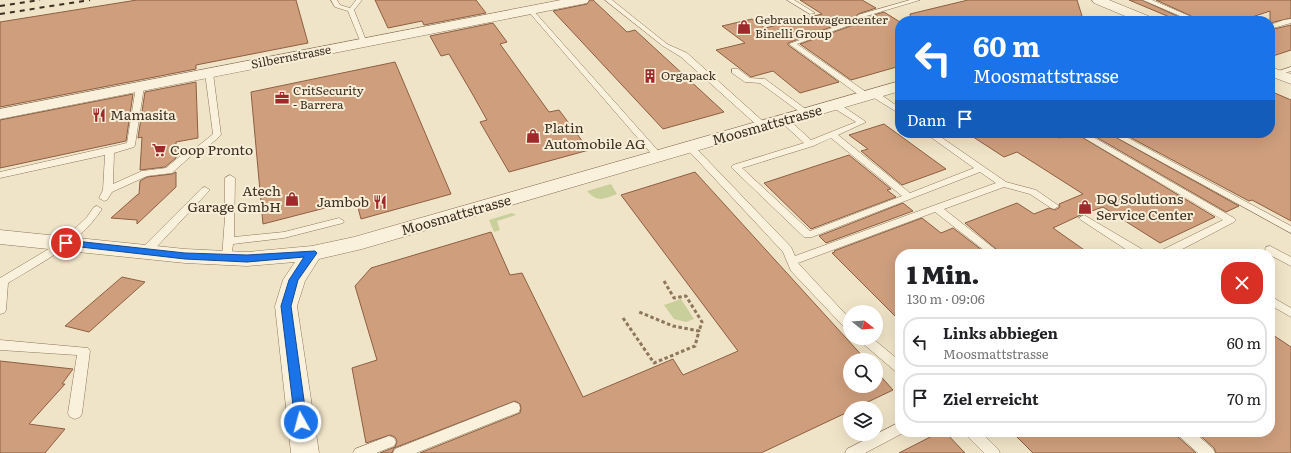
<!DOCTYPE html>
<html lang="de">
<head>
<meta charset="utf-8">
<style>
	:root { --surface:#fff; --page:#f2f2f2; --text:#202124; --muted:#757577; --line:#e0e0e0 }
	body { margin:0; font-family:Literata,serif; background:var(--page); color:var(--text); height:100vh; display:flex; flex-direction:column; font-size:15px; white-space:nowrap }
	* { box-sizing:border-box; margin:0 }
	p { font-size:13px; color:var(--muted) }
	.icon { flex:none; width:22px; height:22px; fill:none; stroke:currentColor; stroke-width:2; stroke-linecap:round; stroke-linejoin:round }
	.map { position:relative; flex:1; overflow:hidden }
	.details { position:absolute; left:895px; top:249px; width:380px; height:188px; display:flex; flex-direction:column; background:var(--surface); border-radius:16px; box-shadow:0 4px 16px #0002 }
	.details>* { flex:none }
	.hud { position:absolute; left:895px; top:16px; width:380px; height:122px; border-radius:16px; box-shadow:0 4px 16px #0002; background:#1a73e8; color:#fff; overflow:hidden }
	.needle { width:26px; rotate:107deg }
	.buttons { position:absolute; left:843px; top:305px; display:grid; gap:8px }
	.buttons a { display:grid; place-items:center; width:40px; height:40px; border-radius:50%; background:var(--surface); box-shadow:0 4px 16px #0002; font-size:20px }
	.pin { position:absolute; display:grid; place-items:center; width:34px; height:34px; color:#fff; margin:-17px; border:2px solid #fff; border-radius:50%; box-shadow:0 1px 4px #0007 }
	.me { position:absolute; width:44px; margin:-22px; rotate:353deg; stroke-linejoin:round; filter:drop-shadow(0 0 3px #0008) }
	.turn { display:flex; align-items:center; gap:14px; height:84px; padding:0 12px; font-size:18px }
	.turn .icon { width:52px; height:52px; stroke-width:2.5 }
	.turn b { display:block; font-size:28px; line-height:34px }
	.then { display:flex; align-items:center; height:38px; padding:0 12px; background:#0003; gap:8px; font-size:15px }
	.round { display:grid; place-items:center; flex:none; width:42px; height:42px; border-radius:16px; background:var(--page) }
	.overview { display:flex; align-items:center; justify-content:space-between; height:68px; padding:0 12px }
	h1 { font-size:24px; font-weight:800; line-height:30px }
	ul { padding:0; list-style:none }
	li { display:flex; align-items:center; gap:12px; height:50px; margin:0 8px 6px; padding:0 4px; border:2px solid var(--line); border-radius:16px }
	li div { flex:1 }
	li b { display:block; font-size:15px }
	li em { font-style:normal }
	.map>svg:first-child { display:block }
</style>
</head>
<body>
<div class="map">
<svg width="1291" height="453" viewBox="0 0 1291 453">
	<rect width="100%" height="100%" fill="#f0e4c8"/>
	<g fill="#c9cf9b">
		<path d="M611 184 617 194C603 199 598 203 587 191Z"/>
		<path d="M512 213 516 215 497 221 500 230 494 232 489 220Z"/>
		<path d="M681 299 694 319 686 322 674 319 664 305Z"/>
	</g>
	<g fill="#cf9f7d" stroke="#8d5f41">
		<path d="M137 0H296L308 43 196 65V69L0 107V22Z"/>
		<path d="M375 0H476L486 13 424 25 422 21 388 28Z"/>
		<path d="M590 0H593L627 32 635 30 724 112 663 129 553 11 587 4Z"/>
		<path d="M800 0H862L876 8 858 14 855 18 788 43V45L839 82 800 93 773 71 751 77 716 50 745 43 722 26 752 19 765 28 822 14Z"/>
		<path d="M968 0H1077L1082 16 1063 21H911L910 14Z"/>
		<path d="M1129 0H1142L1188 21H1179Z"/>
		<path d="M1156 0H1291V18L1270 23V11L1240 21H1202Z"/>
		<path d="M884 12 900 22V66L851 80 800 44 862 22 864 18Z"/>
		<path d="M493 23 507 42 500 44 549 112 559 110 589 150 509 172 480 122 487 120 473 95 449 54 441 56 430 36Z"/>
		<path d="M1291 25V50L1270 57V30Z"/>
		<path d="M395 62 451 194 361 219 356 200 263 224 251 92Z"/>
		<path d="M196 82 198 138 176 142V158L165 167 140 170 142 137 138 138 145 92Z"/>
		<path d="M1270 91 1291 100V221L1252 200 1249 201 1122 133H1270Z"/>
		<path d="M133 94 126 141 0 168V120Z"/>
		<path d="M884 124 946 169 902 185 861 151 868 149 849 135Z"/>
		<path d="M967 133H1051L1059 138 1075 133 1215 217 1160 243 1103 207 1083 214 1053 228 1090 254H1002L965 223 1017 203 1034 214 1049 208 1055 210 1060 207 1059 204 1083 194 1017 152 1004 157Z"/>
		<path d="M1089 133H1108L1239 206 1226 212Z"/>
		<path d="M849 155 891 189 887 190 896 197 811 229 764 183Z"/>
		<path d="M176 172V187L137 224V220L111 218 137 195 139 194 140 181 147 177 172 174Z"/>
		<path d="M695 172 866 360H850V386H876V371L893 390 855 408H850V411L761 453H420L520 413 521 408 520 404 515 401 394 448 392 453H380L395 447 397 441 395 437 390 435 366 443 352 368 377 360 355 286 371 268 491 232 510 275 522 273 583 397 673 359 683 375 738 351 621 195Z"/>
		<path d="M903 203 913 211 826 243 819 236Z"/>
		<path d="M922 218 941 233 953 228 987 254H900V321L832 253 835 252 834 251Z"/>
		<path d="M122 277 145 282 89 332 65 326Z"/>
		<path d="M1270 333 1291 347V453H1216L1214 448 1196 432H1270Z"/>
		<path d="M0 361 73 369 62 384H65L29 424 65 429 45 453H0Z"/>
		<path d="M940 432H945L965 453H899Z"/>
		<path d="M1012 432H1176L1178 437 1196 453H1033Z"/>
	</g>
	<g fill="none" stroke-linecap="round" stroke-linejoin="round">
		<defs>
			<g id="service">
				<path d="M331 0H337L340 5 350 8 356 0H362L354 10 367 43 366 44 361 43 348 11 335 7Z"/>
				<path d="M605 0H612L667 44 687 53 766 124 767 126 766 128H760L681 57 663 46Z"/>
				<path d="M787 0H794L815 13 810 14Z"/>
				<path d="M910 0H920L863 17 861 21 797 44 869 94V98H863L789 44 856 19 858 15Z"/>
				<path d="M1143 0H1152L1201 21H1192Z"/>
				<path d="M528 9H532L661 154 662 156 661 158H655L528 11Z"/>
				<path d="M1291 19V23L1270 29V25L1284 20Z"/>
				<path d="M1291 67V71L1277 75 1273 73Z"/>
				<path d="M732 69H738L750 78 765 79 811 113 810 115H804L760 83 745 82 732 73Z"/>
				<path d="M206 71H209L213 73 221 135 203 151 191 156 172 173 147 176 112 192 107 200 104 201 99 198 103 190 105 155 0 178V172L127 143 136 87 140 85 144 87 135 145 134 147 114 153 113 184 142 171 166 168 185 152 197 147 213 134 205 73Z"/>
				<path d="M871 92H877L900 108V114L871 96Z"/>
				<path d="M832 103H838L866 122 838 135 910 193 974 168 925 133H935L1006 182 1036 190 1059 206 1054 209 1051 208 1030 194 1004 187 944 209 1001 254H989L935 212 798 263 850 319V330L846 329 791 271 783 252 687 149 686 147 687 145H693L791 247 795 256 996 183 980 172 812 237H804L731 167 733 165 804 143 781 122 780 120 781 118H787L811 140 856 122 832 107ZM831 138 902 196 810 231 742 168 813 146Z"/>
				<path d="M1076 133H1086L1234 218 1236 220 1234 222 1173 254H1159L1160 251 1223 220Z"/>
				<path d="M1109 133H1119L1291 226V233Z"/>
				<path d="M230 175 235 178 234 237 284 232 339 218 344 221 343 223 284 238 233 244 231 261H223L222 258 225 217V178Z"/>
				<path d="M205 187 210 190 208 192 149 255H141L140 252 141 249 202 188Z"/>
				<path d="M97 206 102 209C78 245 44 261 8 283L6 310 4 313 0 314V278L62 241 87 217 94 207Z"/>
				<path d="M1084 215 1145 251 1146 254H1133L1081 220 1079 218Z"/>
				<path d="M1270 246 1291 257V266L1266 253 1265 250 1266 247Z"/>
				<path d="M1270 296 1291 308V317L1270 305Z"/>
				<path d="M858 338H872L900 361V373L896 372 860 341Z"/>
				<path d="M0 340 88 348 90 351 82 413 80 417 75 419 70 417 68 413 77 355 0 350Z"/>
				<path d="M514 402 519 404 520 408 519 412 416 453H393L395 449Z"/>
				<path d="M900 422V432H905L865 453H845L847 449Z"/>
				<path d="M965 432H981L998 449 1000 453H984L967 436Z"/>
				<path d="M1177 432H1194L1213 449 1215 453H1198L1179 436Z"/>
				<path d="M389 436 394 438 396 442 394 446 376 453H353L355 449Z"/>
			</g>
			<g id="minor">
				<path d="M1092 0H1109L1153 18 1155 21H1137L1094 3Z"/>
				<path d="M1270 67 1291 74V84L1270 76Z"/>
				<path d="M900 81V91L362 249 319 259 305 281 297 306 319 453H291L275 306 283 280 295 262 247 266 185 263 0 244V230L185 249 247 252 312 246 354 237Z"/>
			</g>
			<path id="tertiary" d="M561 0H589L587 3 582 4 0 119V109Z"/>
		</defs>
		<use href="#service" stroke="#8d765c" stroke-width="1"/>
		<use href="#minor" stroke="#8d765c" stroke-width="1"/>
		<use href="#tertiary" stroke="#8d765c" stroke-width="1"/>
		<g stroke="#8d765c" stroke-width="3" stroke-dasharray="3.5 2.5" stroke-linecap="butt">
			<path d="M664 281 674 298 686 296 702 322 699 331"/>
			<path d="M623 318 654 363 695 346 699 331 673 326 639 312"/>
		</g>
		<use href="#service" fill="#faf1dc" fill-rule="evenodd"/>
		<use href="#minor" fill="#faf1dc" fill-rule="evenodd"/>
		<use href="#tertiary" fill="#faf1dc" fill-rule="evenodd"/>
		<g stroke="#3d2e20" stroke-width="2" stroke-dasharray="5 5" stroke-linecap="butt">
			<path d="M0 6 40 0"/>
			<path d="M0 14 90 0"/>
		</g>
	</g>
	<path fill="#1a73e8" stroke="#114b97" d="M66 240 185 253 247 255 315 251 317 253 298 280 291 306 307 422 305 426 301 427 296 426 295 422 281 306 289 280 304 257 247 262 185 259 63 245 62 243 63 241Z"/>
	<defs>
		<symbol id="shop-bare" viewBox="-9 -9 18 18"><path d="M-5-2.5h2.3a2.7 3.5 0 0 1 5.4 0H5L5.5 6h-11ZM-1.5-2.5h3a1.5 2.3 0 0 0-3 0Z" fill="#9e2a2b" stroke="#f7eed8" stroke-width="2.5" paint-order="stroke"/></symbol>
		<symbol id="building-bare" viewBox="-9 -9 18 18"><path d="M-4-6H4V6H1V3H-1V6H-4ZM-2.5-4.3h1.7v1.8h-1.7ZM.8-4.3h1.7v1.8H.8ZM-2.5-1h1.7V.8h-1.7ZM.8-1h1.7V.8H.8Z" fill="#9e2a2b" stroke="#f7eed8" stroke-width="2.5" paint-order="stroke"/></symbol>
		<symbol id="office-bare" viewBox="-9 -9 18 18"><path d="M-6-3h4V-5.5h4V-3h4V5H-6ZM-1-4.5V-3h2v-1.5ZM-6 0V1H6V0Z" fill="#9e2a2b" stroke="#f7eed8" stroke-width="2.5" paint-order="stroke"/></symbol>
		<symbol id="restaurant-bare" viewBox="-9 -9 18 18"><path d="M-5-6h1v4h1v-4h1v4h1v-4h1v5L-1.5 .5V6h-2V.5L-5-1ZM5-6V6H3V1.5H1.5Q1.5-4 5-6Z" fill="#9e2a2b" stroke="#f7eed8" stroke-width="2.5" paint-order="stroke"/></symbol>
		<symbol id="supermarket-bare" viewBox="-9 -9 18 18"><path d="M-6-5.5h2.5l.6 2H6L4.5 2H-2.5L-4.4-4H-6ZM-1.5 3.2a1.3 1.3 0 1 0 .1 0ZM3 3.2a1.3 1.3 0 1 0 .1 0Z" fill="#9e2a2b" stroke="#f7eed8" stroke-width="2.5" paint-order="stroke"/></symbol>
	</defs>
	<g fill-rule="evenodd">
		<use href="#shop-bare" x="734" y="17" width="20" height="20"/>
		<use href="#building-bare" x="640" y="66" width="20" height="20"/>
		<use href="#office-bare" x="272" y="88" width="20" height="20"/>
		<use href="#restaurant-bare" x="89" y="105" width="20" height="20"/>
		<use href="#shop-bare" x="523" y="126" width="20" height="20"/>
		<use href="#supermarket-bare" x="149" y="140" width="20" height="20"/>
		<use href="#shop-bare" x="282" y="189" width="20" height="20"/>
		<use href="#restaurant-bare" x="370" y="192" width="20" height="20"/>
		<use href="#shop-bare" x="1075" y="197" width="20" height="20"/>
	</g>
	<g text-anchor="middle" stroke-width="4" stroke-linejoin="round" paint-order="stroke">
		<g font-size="12" fill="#3d2e20" stroke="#f7eed8" text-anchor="start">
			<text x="755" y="24">Gebrauchtwagencenter<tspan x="755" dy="14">Binelli Group</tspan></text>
			<text x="661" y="80">Orgapack</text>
			<text x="293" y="95">CritSecurity<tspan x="293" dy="14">- Barrera</tspan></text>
		</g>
		<g font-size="12" fill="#3d2e20" stroke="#f7eed8">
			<text transform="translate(291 57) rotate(-11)" y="4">Silbernstrasse</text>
		</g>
		<g font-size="14" fill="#3d2e20" stroke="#f7eed8" text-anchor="start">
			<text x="110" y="120">Mamasita</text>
			<text x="544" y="133">Platin<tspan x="544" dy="16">Automobile AG</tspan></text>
			<text x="170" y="155">Coop Pronto</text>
			<text x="281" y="196" text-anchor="end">Atech<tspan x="281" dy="16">Garage GmbH</tspan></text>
			<text x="1096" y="204">DQ Solutions<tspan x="1096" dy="16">Service Center</tspan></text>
			<text x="369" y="207" text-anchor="end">Jambob</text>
		</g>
		<g font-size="14" fill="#3d2e20" stroke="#f7eed8">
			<text transform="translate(767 125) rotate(-16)" y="5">Moosmattstrasse</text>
			<text transform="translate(456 215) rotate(-16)" y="5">Moosmattstrasse</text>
		</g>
	</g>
</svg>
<div class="buttons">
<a><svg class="needle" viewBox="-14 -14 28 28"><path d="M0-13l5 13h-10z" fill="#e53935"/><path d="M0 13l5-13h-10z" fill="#757577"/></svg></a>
<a><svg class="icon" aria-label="search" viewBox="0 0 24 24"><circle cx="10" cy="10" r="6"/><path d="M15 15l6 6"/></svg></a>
<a><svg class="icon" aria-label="layers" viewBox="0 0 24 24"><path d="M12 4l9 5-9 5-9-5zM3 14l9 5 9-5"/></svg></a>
</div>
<div class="pin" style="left:66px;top:243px;background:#d93025"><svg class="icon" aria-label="arrive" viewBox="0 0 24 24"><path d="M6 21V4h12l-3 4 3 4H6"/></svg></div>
<svg class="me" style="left:301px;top:422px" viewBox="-20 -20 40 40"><circle r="17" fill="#1a73e8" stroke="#fff" stroke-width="3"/><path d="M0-11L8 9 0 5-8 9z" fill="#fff"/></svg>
<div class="hud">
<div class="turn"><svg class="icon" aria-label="left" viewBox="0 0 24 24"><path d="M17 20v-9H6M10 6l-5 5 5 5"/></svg><div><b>60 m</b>Moosmattstrasse</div></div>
<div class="then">Dann<svg class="icon" aria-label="arrive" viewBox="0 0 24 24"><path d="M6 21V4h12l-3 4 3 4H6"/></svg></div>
</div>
<section class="details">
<div class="overview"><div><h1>1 Min.</h1><p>130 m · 09:06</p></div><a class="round" style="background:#d93025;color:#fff"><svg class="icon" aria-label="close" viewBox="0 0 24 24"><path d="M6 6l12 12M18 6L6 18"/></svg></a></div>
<ul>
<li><svg class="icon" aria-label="left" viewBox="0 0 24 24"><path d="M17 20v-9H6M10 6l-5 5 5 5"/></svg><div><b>Links abbiegen</b><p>Moosmattstrasse</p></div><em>60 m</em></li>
<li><svg class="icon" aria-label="arrive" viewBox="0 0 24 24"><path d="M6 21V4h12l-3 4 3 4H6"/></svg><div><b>Ziel erreicht</b></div><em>70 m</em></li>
</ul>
</section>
</div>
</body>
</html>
